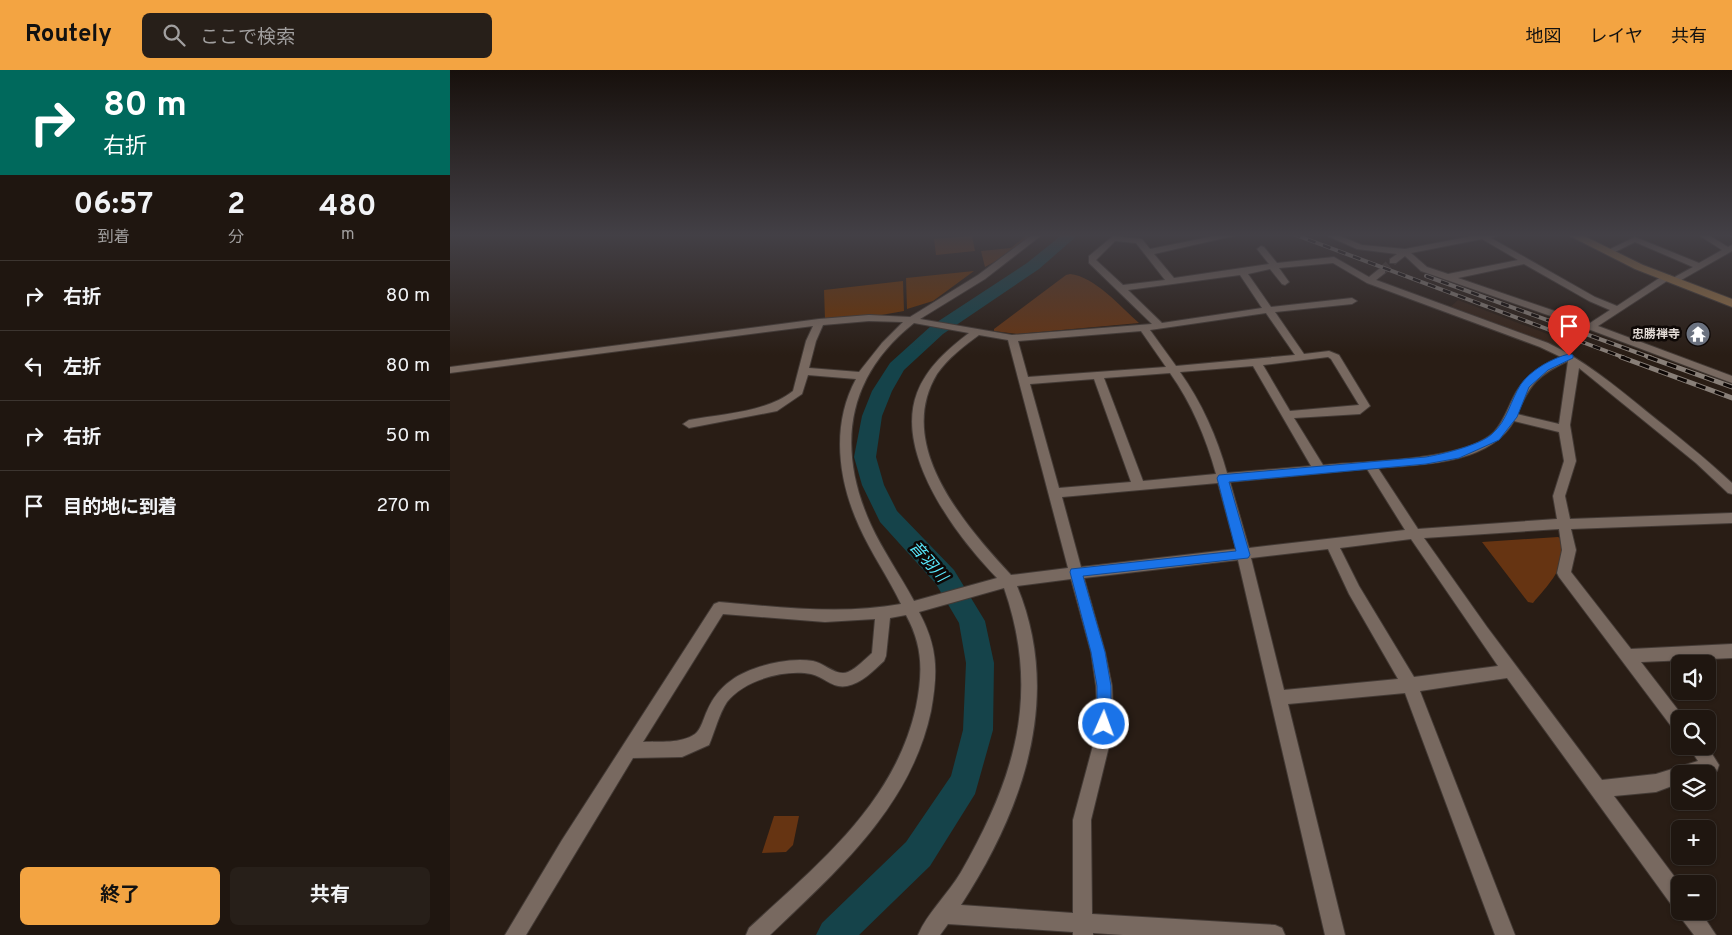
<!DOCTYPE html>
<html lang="ja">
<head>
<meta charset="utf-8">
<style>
	:root { --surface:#1f1610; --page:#271f19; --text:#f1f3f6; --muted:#a19f9f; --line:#3c3530; --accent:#f3a442 }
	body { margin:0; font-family:Overpass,"Noto Sans JP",sans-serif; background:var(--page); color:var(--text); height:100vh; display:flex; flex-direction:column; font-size:19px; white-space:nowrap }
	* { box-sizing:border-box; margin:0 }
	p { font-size:16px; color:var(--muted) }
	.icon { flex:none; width:28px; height:28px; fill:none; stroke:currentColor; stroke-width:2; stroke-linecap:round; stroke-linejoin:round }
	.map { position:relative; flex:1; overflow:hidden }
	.side { display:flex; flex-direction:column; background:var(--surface); width:450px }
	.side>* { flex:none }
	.guide { background:#00695c; color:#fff; overflow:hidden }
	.controls { position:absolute; left:1221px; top:585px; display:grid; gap:10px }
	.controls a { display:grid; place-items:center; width:45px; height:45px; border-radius:8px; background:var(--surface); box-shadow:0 1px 4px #0004,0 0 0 1px var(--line); font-size:25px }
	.pin { position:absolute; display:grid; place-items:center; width:42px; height:42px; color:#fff; margin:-51px -21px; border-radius:50% 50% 50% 0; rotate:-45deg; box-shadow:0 0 5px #0007 }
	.pin .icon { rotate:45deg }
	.me { position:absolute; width:55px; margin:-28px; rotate:2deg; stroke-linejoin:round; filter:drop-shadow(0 0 4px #0008) }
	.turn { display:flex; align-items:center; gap:18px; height:105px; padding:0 20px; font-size:22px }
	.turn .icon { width:65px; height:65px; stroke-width:2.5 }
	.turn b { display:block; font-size:35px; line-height:42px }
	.eta { display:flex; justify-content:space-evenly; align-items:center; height:85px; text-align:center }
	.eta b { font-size:30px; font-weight:700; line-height:35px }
	.button { display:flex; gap:10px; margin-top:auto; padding:10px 20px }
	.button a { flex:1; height:58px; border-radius:8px; background:var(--accent); color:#111; font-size:20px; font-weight:700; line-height:58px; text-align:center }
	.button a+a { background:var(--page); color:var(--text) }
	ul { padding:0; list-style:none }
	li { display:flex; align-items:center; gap:15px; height:70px; padding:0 20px; border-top:1px solid var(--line) }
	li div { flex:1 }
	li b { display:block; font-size:19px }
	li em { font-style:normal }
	header { display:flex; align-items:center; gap:30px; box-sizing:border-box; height:70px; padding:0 25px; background:var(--accent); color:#111 }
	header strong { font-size:24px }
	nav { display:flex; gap:28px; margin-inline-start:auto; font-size:18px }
	.search { width:350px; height:45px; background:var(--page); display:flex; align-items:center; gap:12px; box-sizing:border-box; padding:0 18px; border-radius:8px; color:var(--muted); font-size:19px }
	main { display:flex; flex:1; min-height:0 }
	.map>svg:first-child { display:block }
</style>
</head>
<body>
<header>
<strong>Routely</strong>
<div class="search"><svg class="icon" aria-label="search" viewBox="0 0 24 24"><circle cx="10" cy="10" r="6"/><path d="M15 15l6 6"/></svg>ここで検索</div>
<nav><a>地図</a><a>レイヤ</a><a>共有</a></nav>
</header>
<main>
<section class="side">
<div class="guide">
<div class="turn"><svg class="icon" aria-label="right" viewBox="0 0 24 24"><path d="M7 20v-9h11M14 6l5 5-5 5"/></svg><div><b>80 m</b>右折</div></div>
</div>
<div class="eta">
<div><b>06:57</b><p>到着</p></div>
<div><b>2</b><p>分</p></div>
<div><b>480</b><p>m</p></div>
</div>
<ul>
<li><svg class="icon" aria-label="right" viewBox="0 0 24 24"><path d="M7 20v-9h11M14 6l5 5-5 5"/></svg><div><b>右折</b></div><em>80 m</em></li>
<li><svg class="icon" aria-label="left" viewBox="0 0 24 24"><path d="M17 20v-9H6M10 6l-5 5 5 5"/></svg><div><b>左折</b></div><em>80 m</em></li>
<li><svg class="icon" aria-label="right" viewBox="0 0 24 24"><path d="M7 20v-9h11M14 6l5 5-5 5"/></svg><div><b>右折</b></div><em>50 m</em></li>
<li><svg class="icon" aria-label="arrive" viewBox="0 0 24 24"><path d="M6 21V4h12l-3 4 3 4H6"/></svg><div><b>目的地に到着</b></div><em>270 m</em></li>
</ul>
<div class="button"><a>終了</a><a>共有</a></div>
</section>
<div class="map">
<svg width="1282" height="865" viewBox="0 0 1282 865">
	<rect width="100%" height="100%" fill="#291d15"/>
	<path fill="#352318" d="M1008 230 1121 273 1116 279H1110L998 239Z"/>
	<g fill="#663412">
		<path d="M578 164H582L553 187 535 197 531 181 561 178Z"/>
		<path d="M522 166 525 181 486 185 484 169Z"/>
		<path d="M620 204C644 206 671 237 689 253L567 264 544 261V259L616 205Z"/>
		<path d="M1108 467 1112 469C1118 496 1099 514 1083 533L1078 532 1032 472Z"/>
		<path d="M324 746H349L343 775 336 782 312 783Z"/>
	</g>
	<g fill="#6e3201">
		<path d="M524 201 483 231 457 239 456 208Z"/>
		<path d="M453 211 454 241 420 247 375 249 374 220Z"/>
	</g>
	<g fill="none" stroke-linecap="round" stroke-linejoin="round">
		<path fill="#15434a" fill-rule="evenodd" d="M613 164H629L589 199 493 264 454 300 442 321 432 346 426 387 434 415 447 441 504 500 535 551 544 593 543 660 525 724 480 796 409 865H366L372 853 456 772 501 706 513 660 516 593 509 553 486 514 430 452 412 415 404 387 412 346 422 321 440 293 481 256 577 193Z"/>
		<path stroke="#453932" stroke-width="9" stroke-dasharray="9 4.5" stroke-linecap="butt" d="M932 201 943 191"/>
		<defs>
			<g id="minor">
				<path d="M583 164H593L535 209 470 249 562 265 702 254 639 193V186L663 166 692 169 700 179 774 164H792L704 184 724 208 819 194 807 179 811 176 814 177 827 193 884 187 919 207 929 199H935V203L926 210 1098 273C1134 290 1164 315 1196 341 1225 364 1254 387 1282 413V424L1278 423 1246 393 1129 298 1120 355 1126 391 1115 426 1120 449 1282 443V453L1121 459 1126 480 1121 502 1181 579 1282 574V588L1191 592 1235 649H1230V663L1224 660 1109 507 1107 503 1112 480 1109 459 974 468 1037 557 1152 710 1206 704 1248 691 1238 676H1257L1269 695 1267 701 1258 705 1230 704V713L1206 722 1164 726 1230 814V841H1250L1266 865H1244L1231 848 1229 839 1223 837 1057 608 970 621 1065 865H1045L955 623 838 634 895 865H875L788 490 634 508 655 582 662 616 663 641 661 668 641 750 642 844 825 855 832 858 835 865H673L643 863V865H623V862L498 854 490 865H468C477 843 499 823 511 802 565 708 591 624 554 518L469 542C488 577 488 602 481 641 461 736 388 800 320 865H296L299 858C368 794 445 733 466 637 473 602 473 576 456 545L440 548 436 586 434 591C423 601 412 613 397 616 383 619 374 607 361 604 335 599 294 610 277 632 269 644 265 661 259 675L232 687 183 688 76 865H55L112 770 264 534 269 532C329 537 391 545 451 534 438 507 421 483 409 456 388 410 381 355 406 309L358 305 352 324 327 341 239 358 233 354 239 350C272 344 317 342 343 321L356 271 363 256 0 303V297L369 249 419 245 460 247 528 205ZM665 171 686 173 715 210 673 215 646 190ZM883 193 917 213 1090 277 1111 287C1090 297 1073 307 1063 328 1057 340 1053 352 1044 362 1016 391 913 391 873 395L844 348 910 344 920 336 889 285 879 281 854 284 825 242 902 234 907 231 902 228 821 237 798 204 820 199 832 214 835 215 839 212 829 198ZM790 205 812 238 712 253 678 220ZM816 243 845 285 726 296 700 260ZM419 251 453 252 432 273 409 302 359 298 366 271 373 255ZM464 253 519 263C498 279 477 297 467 323 444 384 507 467 547 508L464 531C450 505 433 481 421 455 386 378 396 307 464 253ZM691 261 716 297 578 307 568 271ZM529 265 558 270 618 498 561 505C515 455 444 375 487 304 498 288 514 276 529 265ZM878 287 881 289 909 335 840 341 813 295ZM1118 291 1109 354 1067 344C1080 314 1088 305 1118 291ZM803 296 861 396 777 403C767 367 752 333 730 302ZM720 303C742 334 756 368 766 404L693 411 654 308ZM644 309 681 412 609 418 580 314ZM1064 351 1109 362 1114 391 1103 426 1107 449 968 459 928 398C972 395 1040 394 1064 351ZM917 399 955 460 799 478 780 412ZM768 413 786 479 631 497 612 427ZM961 469 1048 596 964 607 909 516 890 478ZM878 479 899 524 948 609 834 620 801 488ZM621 509 641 582 646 616 647 641 645 668 623 750V843L511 835C573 740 613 627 567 516ZM273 544 375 552 425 549 422 583C415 589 407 598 398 602 387 607 374 593 363 591 352 589 340 590 329 592 297 598 270 610 257 641 254 647 251 660 245 664 230 674 211 671 193 672Z"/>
				<path d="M873 164H885L912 175 955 179 1033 164H1051L1041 168 1145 227 1167 236 1214 205H1220V209L1148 256 1282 306V313L1138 259 971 201 955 186 946 193H940V189L947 184 907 179ZM1032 169 1068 190 998 204 977 197 961 183ZM1074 194 1139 231 1160 240 1140 253 1008 208Z"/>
				<path d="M1247 164H1257L1278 177 1282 175V181L1226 213 1222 210 1223 208 1243 197 1185 172 1161 184 1154 182 1185 167 1249 193 1272 180Z"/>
				<path d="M1277 164H1282V167Z"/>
			</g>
			<path id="major" d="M1116 164H1130L1193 195 1282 229V237L1185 199Z"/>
		</defs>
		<use href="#minor" stroke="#433a35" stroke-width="2"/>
		<use href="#major" stroke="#433a35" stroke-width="2"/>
		<use href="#minor" fill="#786960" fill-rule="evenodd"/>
		<use href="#major" fill="#957044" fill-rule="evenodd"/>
		<defs>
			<g id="rail-far1">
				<path d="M843 164 1175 288"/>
				<path d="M976 206 1202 288"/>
			</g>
			<g id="rail">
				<path d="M1171 287 1282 328"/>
				<path d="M1198 287 1282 317"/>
			</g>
		</defs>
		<use href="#rail-far1" stroke="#887f78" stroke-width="4"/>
		<use href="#rail" stroke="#887f78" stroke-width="5"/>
		<use href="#rail-far1" stroke="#0e0806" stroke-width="2.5" stroke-dasharray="8" stroke-linecap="butt"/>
		<use href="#rail" stroke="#0e0806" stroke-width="3" stroke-dasharray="10" stroke-linecap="butt"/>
	</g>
	<linearGradient id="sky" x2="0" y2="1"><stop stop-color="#17100c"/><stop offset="0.58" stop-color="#434046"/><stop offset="1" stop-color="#434046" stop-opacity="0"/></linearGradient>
	<rect width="1282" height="285" fill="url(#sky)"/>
	<path fill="#1a73e8" stroke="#114b97" d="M1119 284 1123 285V288L1098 300 1079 317 1067 347 1049 370 1009 388 976 394 779 412 800 485 798 488 633 506 655 582 661 616V654L659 659 654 661 649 659 647 654V616L641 582 620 502 621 499 786 481 767 408 769 405 976 387C993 384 1030 375 1042 364 1058 350 1060 331 1071 314 1081 300 1102 288 1119 284Z"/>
	<defs>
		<symbol id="temple-disc" viewBox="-11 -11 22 22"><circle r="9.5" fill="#6b7280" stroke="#0e0806"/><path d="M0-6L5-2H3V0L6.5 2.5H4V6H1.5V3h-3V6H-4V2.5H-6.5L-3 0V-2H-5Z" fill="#fff"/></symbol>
	</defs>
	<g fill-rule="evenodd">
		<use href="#temple-disc" x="1234" y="250" width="28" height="28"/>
	</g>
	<g text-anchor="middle" stroke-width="5" stroke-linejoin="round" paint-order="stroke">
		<g font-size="12" font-weight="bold" fill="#e2dad5" stroke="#0e0806" text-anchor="end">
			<text x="1230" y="268">忠勝禅寺</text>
		</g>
		<g font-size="16" font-style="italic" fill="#59e9fd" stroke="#0e0806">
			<text transform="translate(479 491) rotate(49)" y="6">音羽川</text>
		</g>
	</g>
</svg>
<div class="controls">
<a><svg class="icon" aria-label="sound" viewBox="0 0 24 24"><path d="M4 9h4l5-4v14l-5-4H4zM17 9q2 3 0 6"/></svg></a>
<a><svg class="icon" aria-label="search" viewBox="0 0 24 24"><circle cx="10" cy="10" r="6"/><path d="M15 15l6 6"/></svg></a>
<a><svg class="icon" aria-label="layers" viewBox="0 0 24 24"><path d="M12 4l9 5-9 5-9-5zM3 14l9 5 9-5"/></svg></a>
<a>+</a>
<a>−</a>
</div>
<div class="pin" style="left:1119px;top:286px;background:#d93025"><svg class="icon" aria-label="arrive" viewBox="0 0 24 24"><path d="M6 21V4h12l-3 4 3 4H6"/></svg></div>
<svg class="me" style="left:654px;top:654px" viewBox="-20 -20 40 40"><circle r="17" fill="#1a73e8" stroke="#fff" stroke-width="3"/><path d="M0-11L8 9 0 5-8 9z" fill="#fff"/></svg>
</div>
</main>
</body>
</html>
